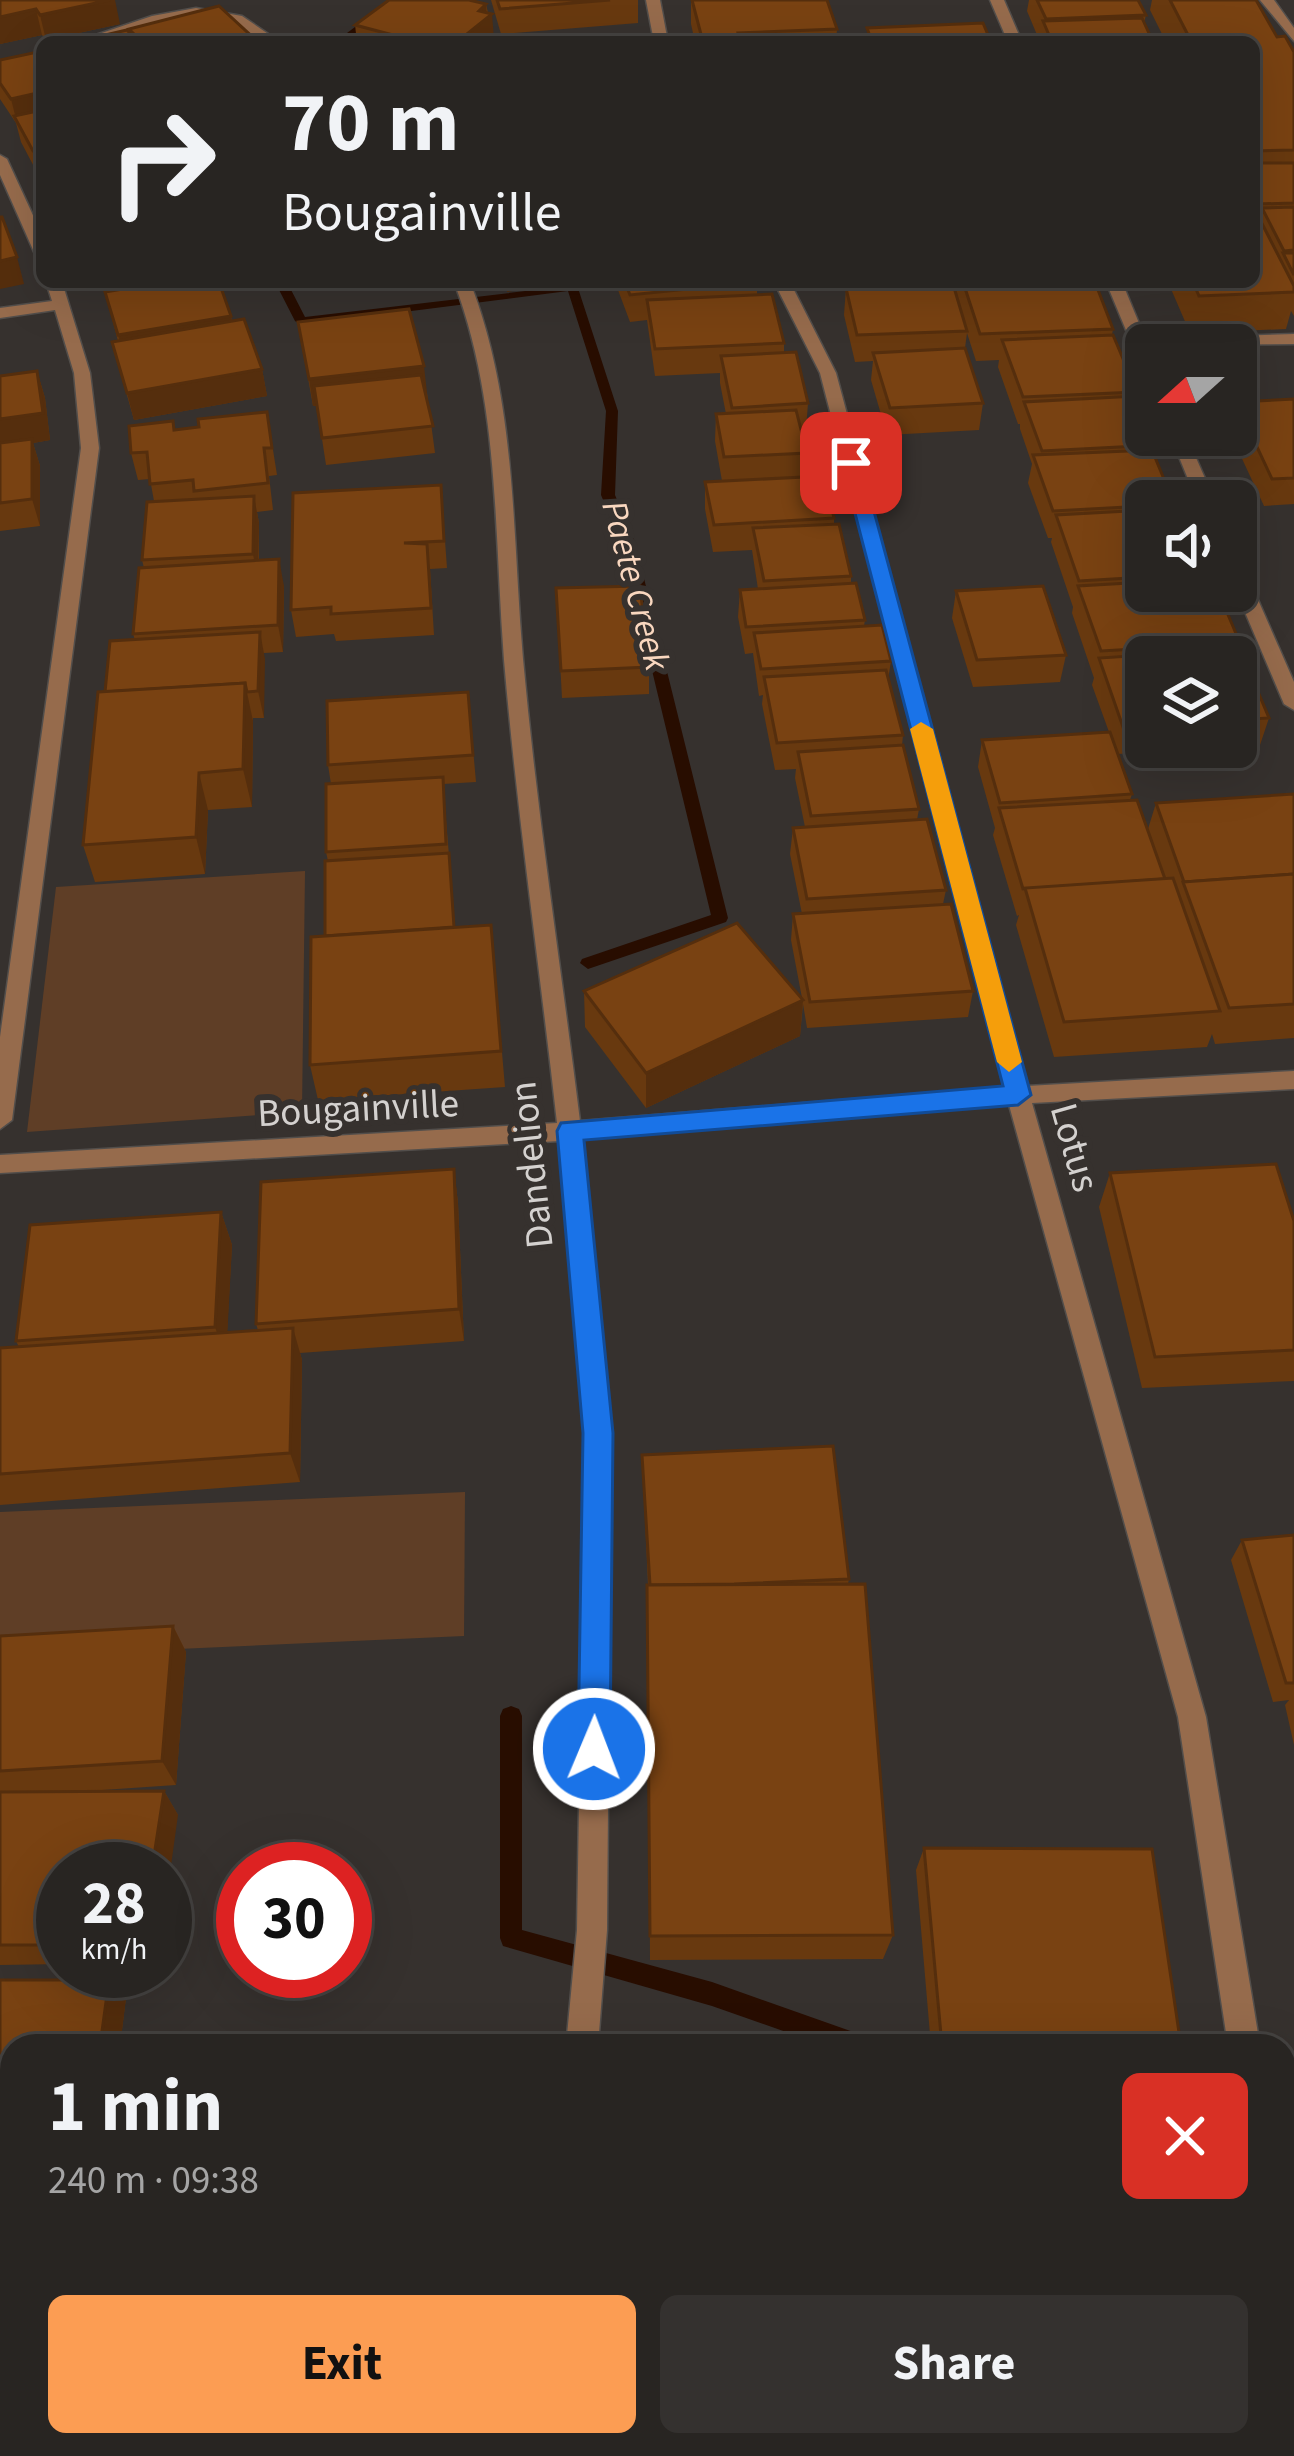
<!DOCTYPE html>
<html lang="en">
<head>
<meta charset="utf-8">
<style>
	:root { --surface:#282522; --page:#34312f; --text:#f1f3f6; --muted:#a5a5a5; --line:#444240; --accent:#fc9d53 }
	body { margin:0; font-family:"Source Sans 3",sans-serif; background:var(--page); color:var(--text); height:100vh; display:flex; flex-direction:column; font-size:45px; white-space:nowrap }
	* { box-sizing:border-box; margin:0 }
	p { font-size:39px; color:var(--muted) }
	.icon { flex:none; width:66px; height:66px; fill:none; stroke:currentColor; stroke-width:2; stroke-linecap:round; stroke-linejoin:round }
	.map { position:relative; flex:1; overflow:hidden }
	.details { position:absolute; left:0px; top:2034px; width:1296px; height:423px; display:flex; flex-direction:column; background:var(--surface); border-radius:36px 36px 0 0; box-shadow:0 12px 48px #0002,0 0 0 3px var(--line) }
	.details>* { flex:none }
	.guide { position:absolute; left:36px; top:36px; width:1224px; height:252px; border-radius:18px; box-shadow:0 12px 48px #0002,0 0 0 3px var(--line); background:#282522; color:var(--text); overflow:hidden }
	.needle { width:78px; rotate:249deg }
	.buttons { position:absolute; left:1125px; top:324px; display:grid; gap:24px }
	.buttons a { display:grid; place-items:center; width:132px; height:132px; border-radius:18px; background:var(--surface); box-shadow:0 12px 48px #0002,0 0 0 3px var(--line); font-size:60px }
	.speed { position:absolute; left:36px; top:1842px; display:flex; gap:24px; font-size:60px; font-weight:700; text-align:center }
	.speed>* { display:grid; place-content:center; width:156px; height:156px; border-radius:50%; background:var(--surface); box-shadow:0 12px 48px #0002,0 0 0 3px var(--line); line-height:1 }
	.speed small { font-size:30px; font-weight:400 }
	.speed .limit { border:18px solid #d22; background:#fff; color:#111 }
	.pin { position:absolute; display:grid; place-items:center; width:102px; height:102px; color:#fff; margin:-51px; border-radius:24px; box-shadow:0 6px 18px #0006 }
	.me { position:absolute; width:132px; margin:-66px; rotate:1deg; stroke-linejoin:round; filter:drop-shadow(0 0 9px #0008) }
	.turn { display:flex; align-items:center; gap:42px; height:252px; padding:0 48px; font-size:54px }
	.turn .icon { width:156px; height:156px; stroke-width:2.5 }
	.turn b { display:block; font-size:84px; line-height:102px }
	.round { display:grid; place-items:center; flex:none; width:126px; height:126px; border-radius:18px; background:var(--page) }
	.overview { display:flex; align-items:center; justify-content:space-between; height:204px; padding:0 48px }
	h1 { font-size:72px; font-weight:700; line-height:90px }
	.primary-button { display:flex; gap:24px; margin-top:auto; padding:24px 48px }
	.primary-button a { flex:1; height:138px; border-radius:18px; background:var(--accent); color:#111; font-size:48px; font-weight:700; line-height:138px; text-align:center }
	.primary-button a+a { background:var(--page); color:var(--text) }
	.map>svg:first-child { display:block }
</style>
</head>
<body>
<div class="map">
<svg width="1294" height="2456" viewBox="0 0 1294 2456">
	<rect width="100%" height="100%" fill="#36312e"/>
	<g fill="#5f3e26">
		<path d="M305 871 302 1112 27 1132 56 887Z"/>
		<path d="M465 1492 464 1636 0 1657V1512Z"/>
	</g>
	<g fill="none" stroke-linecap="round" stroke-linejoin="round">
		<g fill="#280d00" fill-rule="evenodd">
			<path d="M391 0H402L347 42H335Z"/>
			<path d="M275 282H287L305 317 577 285 618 411 615 495 635 542 728 918 726 922 588 969 580 963 582 959 711 915 621 542 601 495 606 411 568 291 301 325 295 321Z"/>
			<path d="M511 1706 519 1709 522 1716V1930L712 1982 859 2034 867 2038 871 2046H826L712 2006 503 1946 500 1938V1716L503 1709Z"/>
			<path d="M1142 2445H1168L1170 2456H1144Z"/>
		</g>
		<defs>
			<path id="lane" d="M1294 334V344L1146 345V349L1132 344 1140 339Z"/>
			<g id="street">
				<path d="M646 0H660L668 42H654Z"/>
				<path d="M990 0H1004L1022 42H1008Z"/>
				<path d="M1260 0H1274L1294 28V41Z"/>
				<path d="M196 8 242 16 280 42C250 42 233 16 199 17 156 18 118 42 75 42L152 16Z"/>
				<path d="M0 155 7 159 42 235V257L34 252 0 175Z"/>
				<path d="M46 282H62L90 373 99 448 12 1120 0 1129V1037L81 448 74 373 55 310 0 318V308L52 301Z"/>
				<path d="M454 282H470C517 402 512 533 523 659 537 814 561 967 580 1121L1005 1087 820 373 774 282H790L836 373 1027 1086 1294 1071V1089L1032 1103 1206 1717 1260 2046H1228L1178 1717 1009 1105 582 1139 611 1433 607 1930 598 2046H566L577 1930 585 1433 559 1141 0 1173V1155L557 1123C540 969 517 814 504 660 494 533 500 403 454 282Z"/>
				<path d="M1106 282H1122L1148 345 1146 364 1138 359Z"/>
				<path d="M1170 435H1186L1215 501H1197Z"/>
				<path d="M1236 564 1245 570 1294 682V710L1284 704 1236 591Z"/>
				<path d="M1284 2433 1290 2456H1256L1255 2445H1284Z"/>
				<path d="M533 2445H567L565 2456H531Z"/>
			</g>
		</defs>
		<use href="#lane" stroke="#524e4b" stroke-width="3"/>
		<use href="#street" stroke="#524e4b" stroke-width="3"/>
		<use href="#lane" fill="#966b4c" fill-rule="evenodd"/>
		<use href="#street" fill="#966b4c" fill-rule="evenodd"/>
	</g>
	<g fill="#68390f">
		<path d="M0 0 120 24 46 40 42 35 0 44Z"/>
		<path d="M491 0H638V23L501 34Z"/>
		<path d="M691 0 837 29 836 42H695L691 24Z"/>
		<path d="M1029 0H1138L1146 15 1144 23 1153 42H1040L1027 11Z"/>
		<path d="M1152 0H1256L1277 37 1294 52V316L1291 311 1286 329 1190 333 1168 282H1254V42H1166L1150 10Z"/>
		<path d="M486 4 494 39 491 42H357L355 25Z"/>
		<path d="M42 51V177L40 178 21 142 16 123 0 99V60Z"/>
		<path d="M615 282H757V295L784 343V352L808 403 806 430 801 431 807 453 805 477 834 518V524L851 576V584L865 620 864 626 891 661 888 680 903 735 902 746 919 809 917 820 946 890 943 904 973 991 968 1017 807 1028 803 1004 800 1036 646 1108 585 1027 584 991 802 998 791 940 793 914H802L790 854 793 828 805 827 795 778 796 769 775 770 762 704 763 695 759 696 753 653 745 654 738 617 740 590 758 589 752 550 713 552 705 509V482L722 481 715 441 716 414H726L720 383V373L655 376 647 320 630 322Z"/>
		<path d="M850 282H943V284H951V282H1095L1113 329 1112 335 1158 445 1146 501V591L1240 643 1238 649 1269 718 1260 745 1236 746V657H1146V747H1225L1118 754 1132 794 1130 800 1148 829 1156 803 1294 794V1038L1215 1044 1212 1034 1207 1047 1054 1057 1016 925 1019 915 1017 916 993 835 995 828 978 767 982 740 1109 732 1092 685 1094 678 1072 613 1073 607 1051 542 1052 538H1048L1028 483 1032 464 1020 429V424H1018L998 367 999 360 976 361 967 333 965 348 983 403 979 430 887 435 871 380 873 361 855 362 844 315 846 288H851Z"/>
		<path d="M105 292 231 316 232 321 262 369 267 396 134 420 112 342 118 341Z"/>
		<path d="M298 322 427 393 435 453 326 465 317 406H313Z"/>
		<path d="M37 371 45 398 50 440 33 443 40 466V526L0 531V376Z"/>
		<path d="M1294 399V504L1264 506 1231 435H1236V402Z"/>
		<path d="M267 412 277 475 269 476 273 510 257 512 259 523V561L284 586 283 652 264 653V718H253L252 807 208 810 205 874 95 882 83 845 105 692 135 640 133 634 144 568 142 560 154 501 150 479 138 480 131 453 173 421 175 430 199 427Z"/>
		<path d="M441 485 447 568 430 569 434 635 336 641 334 634 296 637 291 610Z"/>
		<path d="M556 588 649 667V694L562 698Z"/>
		<path d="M956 591 1066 655 1060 682 973 687 952 618Z"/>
		<path d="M468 692 476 782 443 784 455 927 491 925 505 1087 318 1100 310 1065 325 936 328 861 326 852 331 784 328 765Z"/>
		<path d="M454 1169 458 1203 464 1341 300 1353 302 1360 300 1482 0 1505V1348L19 1347 16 1341 221 1212 232 1245 227 1332 258 1330 256 1324Z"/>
		<path d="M1110 1173 1294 1221V1381L1142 1388 1099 1207Z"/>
		<path d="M642 1455 849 1579 848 1584 893 1935 883 1959 650 1960 648 1585Z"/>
		<path d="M1294 1535V1745L1285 1705 1289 1700 1273 1702 1231 1560 1242 1540Z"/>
		<path d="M173 1626 186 1652 176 1785 73 1792 164 1791 178 1815 63 1869V1964L0 1965V1636Z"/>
		<path d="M924 1848 1181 2046H931L916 1870Z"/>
		<path d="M0 1980 126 1998 120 2046H12V2177H0Z"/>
		<path d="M837 2445H896L897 2453 883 2456Z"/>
	</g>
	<g fill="#552e0d">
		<path d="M110 0H115L120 24 46 40 40 15Z"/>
		<path d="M486 4 487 18 492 14 494 39 491 42H457L479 11Z"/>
		<path d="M36 9 42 35 0 44V17Z"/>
		<path d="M42 92V120L16 119 11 99Z"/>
		<path d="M42 150V164L37 154 42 174V177L40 178 33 151Z"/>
		<path d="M17 257 24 284 0 289V261Z"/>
		<path d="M507 282H566L507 292Z"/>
		<path d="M231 316 236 343 125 362 118 335Z"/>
		<path d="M424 366 427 393 313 406 309 379Z"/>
		<path d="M262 369 267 396 134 420 127 393Z"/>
		<path d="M37 371 45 398 50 440 33 443 40 466V526L32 499 0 448V419Z"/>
		<path d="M254 496 259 523 258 581 253 554Z"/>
		<path d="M279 559 284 586 283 652 278 625Z"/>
		<path d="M260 632 265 659 264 718 258 691Z"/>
		<path d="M245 683 253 721 252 807 243 769Z"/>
		<path d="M199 773 208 810 205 874 196 837Z"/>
		<path d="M803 1000 800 1036 646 1108V1073Z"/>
		<path d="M454 1169 458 1203 464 1341 459 1309Z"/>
		<path d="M221 1212 232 1245 226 1359 215 1327Z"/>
		<path d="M293 1328 302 1360 300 1482 290 1453Z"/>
		<path d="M173 1626 186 1652 176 1785 162 1761Z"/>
		<path d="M164 1791 178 1815 165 1909V1869H152Z"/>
		<path d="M109 1980 126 1998 120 2046H100Z"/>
		<path d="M12 2332V2415L2 2449H0V2372Z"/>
		<path d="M336 2445H348L346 2456H334Z"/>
	</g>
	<g fill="#794212" stroke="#552e0d" stroke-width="3">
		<path d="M0 0H110L40 15 36 9 0 17Z"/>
		<path d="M389 0H469L486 4 479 11 492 14 457 42H394L382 39 389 34 355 25Z"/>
		<path d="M497 0H610L500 9Z"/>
		<path d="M692 0H827L837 29 738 33 740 42H703Z"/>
		<path d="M1037 0H1138L1146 15 1046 19Z"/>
		<path d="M1170 0H1256L1277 37 1285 36 1294 52V150L1254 151V42H1173L1172 40 1190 39Z"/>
		<path d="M219 6 258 42H142L129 29Z"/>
		<path d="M1142 18 1153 42H1052L1043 21Z"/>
		<path d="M983 23 991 42H872L867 28Z"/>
		<path d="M127 30 138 42H75Z"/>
		<path d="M623 35 627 42H579Z"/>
		<path d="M42 51V92L11 99 0 83V60Z"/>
		<path d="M42 110V150L33 151 14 116Z"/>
		<path d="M1254 163H1294V203L1256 204 1254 201Z"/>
		<path d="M1294 207V250L1284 251 1262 208Z"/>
		<path d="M1254 208 1294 286V292L1199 296 1193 282H1254Z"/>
		<path d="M0 217H2L17 257 0 261Z"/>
		<path d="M1283 253H1294V275Z"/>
		<path d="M164 282H219L231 316 118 335 105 292Z"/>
		<path d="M625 282H756L630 295Z"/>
		<path d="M963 282H1095L1113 329 980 334Z"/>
		<path d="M953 284 967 331 857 335 846 288Z"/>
		<path d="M772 294 784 343 655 349 647 300Z"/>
		<path d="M409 309 424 366 309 379 298 322Z"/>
		<path d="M244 319 262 369 127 393 112 342Z"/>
		<path d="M1113 335 1137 392 1023 397 1002 340Z"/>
		<path d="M965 348 983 403 890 408 873 353Z"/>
		<path d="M796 352 808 403 732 408 721 356Z"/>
		<path d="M37 371 43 413 0 419V376Z"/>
		<path d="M421 375 433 426 322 438 314 386Z"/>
		<path d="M1137 396 1146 418V435H1154L1158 445 1042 451 1024 402Z"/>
		<path d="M1294 399V478L1272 479 1236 402Z"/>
		<path d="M796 410 807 453 724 457 716 414Z"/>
		<path d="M267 412 272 448H264L268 483 194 491 193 480 150 484 147 452 131 453 129 426 173 421 174 430 199 427 198 419Z"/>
		<path d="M32 439V499L0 503V443Z"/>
		<path d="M1152 450 1173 501H1146V506L1053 511 1033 455Z"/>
		<path d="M824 476 834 518 714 525 705 482Z"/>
		<path d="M441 485 444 541 404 543 427 544 431 608 331 614V607L291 610 293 493Z"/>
		<path d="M254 496 253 554 142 560 147 502Z"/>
		<path d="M1146 510V577L1079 581 1056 515Z"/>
		<path d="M839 524 851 576 764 581 753 528Z"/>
		<path d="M279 559 278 625 133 634 139 568Z"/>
		<path d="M1146 582V591H1218L1240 643 1101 651 1078 586Z"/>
		<path d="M856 583 865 620 746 627 740 590Z"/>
		<path d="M640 586 649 667 561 671 556 588Z"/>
		<path d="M1043 586 1066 655 977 660 956 591Z"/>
		<path d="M882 625 891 661 761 669 754 633Z"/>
		<path d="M260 632 258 691 247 692 245 683 105 692 110 641Z"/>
		<path d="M1240 649 1269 718 1236 720V657H1146V726L1123 727 1099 658Z"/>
		<path d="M886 670 903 735 777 743 764 677Z"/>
		<path d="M245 683 243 769 199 773 196 837 83 845 98 692Z"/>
		<path d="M468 692 473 755 328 765 327 701Z"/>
		<path d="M1110 732 1132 794 1000 803 982 740Z"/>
		<path d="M903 745 919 809 811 816 798 752Z"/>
		<path d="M443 777 446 844 326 852V784Z"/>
		<path d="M1294 794V874L1184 882 1156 803Z"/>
		<path d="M1137 800 1165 879 1023 889 999 808Z"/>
		<path d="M927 819 946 890 807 899 793 828Z"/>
		<path d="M449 853 454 927 325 936V861Z"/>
		<path d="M1294 874V1004L1229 1008 1183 882Z"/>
		<path d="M1173 878 1220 1011 1064 1022 1025 888Z"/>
		<path d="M951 904 973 991 810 1002 793 914Z"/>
		<path d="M737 923 803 1000 646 1073 584 991Z"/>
		<path d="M491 925 501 1051 310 1065 311 937Z"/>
		<path d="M1276 1164 1294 1221V1350L1155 1357 1110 1173Z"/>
		<path d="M454 1169 459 1309 256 1324 261 1182Z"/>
		<path d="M221 1212 215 1327 16 1341 30 1225Z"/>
		<path d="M293 1328 290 1453 0 1474V1348Z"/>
		<path d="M833 1446 849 1579 734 1584 650 1585 642 1455Z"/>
		<path d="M1294 1535V1683H1286L1242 1540Z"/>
		<path d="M865 1584 893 1935 650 1936 647 1585Z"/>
		<path d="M173 1626 162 1761 0 1771V1636Z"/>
		<path d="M164 1791 152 1869H63V1945H0V1792Z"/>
		<path d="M924 1848 1152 1849 1181 2046H942Z"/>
		<path d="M0 1980H109L100 2046H12V2164H0Z"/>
		<path d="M0 2218 12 2220V2332L0 2372Z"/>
		<path d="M16 2445H336L334 2456H13Z"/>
		<path d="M618 2445H766L802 2456H615Z"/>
		<path d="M862 2445H896L897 2453Z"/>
	</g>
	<path fill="#1a73e8" stroke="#114b97" stroke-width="3" d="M851 457 861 463 1031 1095 1018 1105 584 1140 613 1433 610 1749 606 1761 594 1765 582 1761 578 1749 583 1433 557 1131 561 1123 1003 1086 842 463Z"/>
	<path fill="#f59e0b" d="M921 722 933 729 1022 1062 1009 1072 997 1062 910 729Z"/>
	<g text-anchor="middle" stroke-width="12" stroke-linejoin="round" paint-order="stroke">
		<g font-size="36" font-style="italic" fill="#f9d7bf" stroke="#36312e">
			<text transform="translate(637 585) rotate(75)" y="13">Paete Creek</text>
		</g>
		<g font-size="39" fill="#d4d1cf" stroke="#36312e">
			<text transform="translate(358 1107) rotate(-3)" y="14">Bougainville</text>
			<text transform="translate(1076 1147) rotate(74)" y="14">Lotus</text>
			<text transform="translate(530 1165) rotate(-96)" y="14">Dandelion</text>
		</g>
	</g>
</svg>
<div class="buttons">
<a><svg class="needle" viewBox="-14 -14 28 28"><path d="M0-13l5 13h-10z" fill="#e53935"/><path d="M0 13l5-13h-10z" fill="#a5a5a5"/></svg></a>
<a><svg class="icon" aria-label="sound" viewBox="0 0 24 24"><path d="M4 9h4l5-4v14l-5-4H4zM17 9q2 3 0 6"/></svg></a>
<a><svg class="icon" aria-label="layers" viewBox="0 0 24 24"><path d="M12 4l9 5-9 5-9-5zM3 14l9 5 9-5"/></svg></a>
</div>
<div class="speed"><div>28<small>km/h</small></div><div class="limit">30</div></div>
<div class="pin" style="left:851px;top:463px;background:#d93025"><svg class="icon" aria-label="arrive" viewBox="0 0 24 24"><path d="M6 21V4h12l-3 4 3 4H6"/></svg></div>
<svg class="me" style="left:594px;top:1749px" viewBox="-20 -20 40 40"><circle r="17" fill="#1a73e8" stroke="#fff" stroke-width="3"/><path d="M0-11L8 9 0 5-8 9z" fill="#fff"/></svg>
<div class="guide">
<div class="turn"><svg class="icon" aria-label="right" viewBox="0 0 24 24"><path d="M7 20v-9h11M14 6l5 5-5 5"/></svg><div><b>70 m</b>Bougainville</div></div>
</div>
<section class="details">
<div class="overview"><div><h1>1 min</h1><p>240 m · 09:38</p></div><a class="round" style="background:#d93025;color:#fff"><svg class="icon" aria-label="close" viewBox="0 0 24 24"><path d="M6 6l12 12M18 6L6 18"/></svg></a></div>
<div class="primary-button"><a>Exit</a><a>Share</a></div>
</section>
</div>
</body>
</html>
